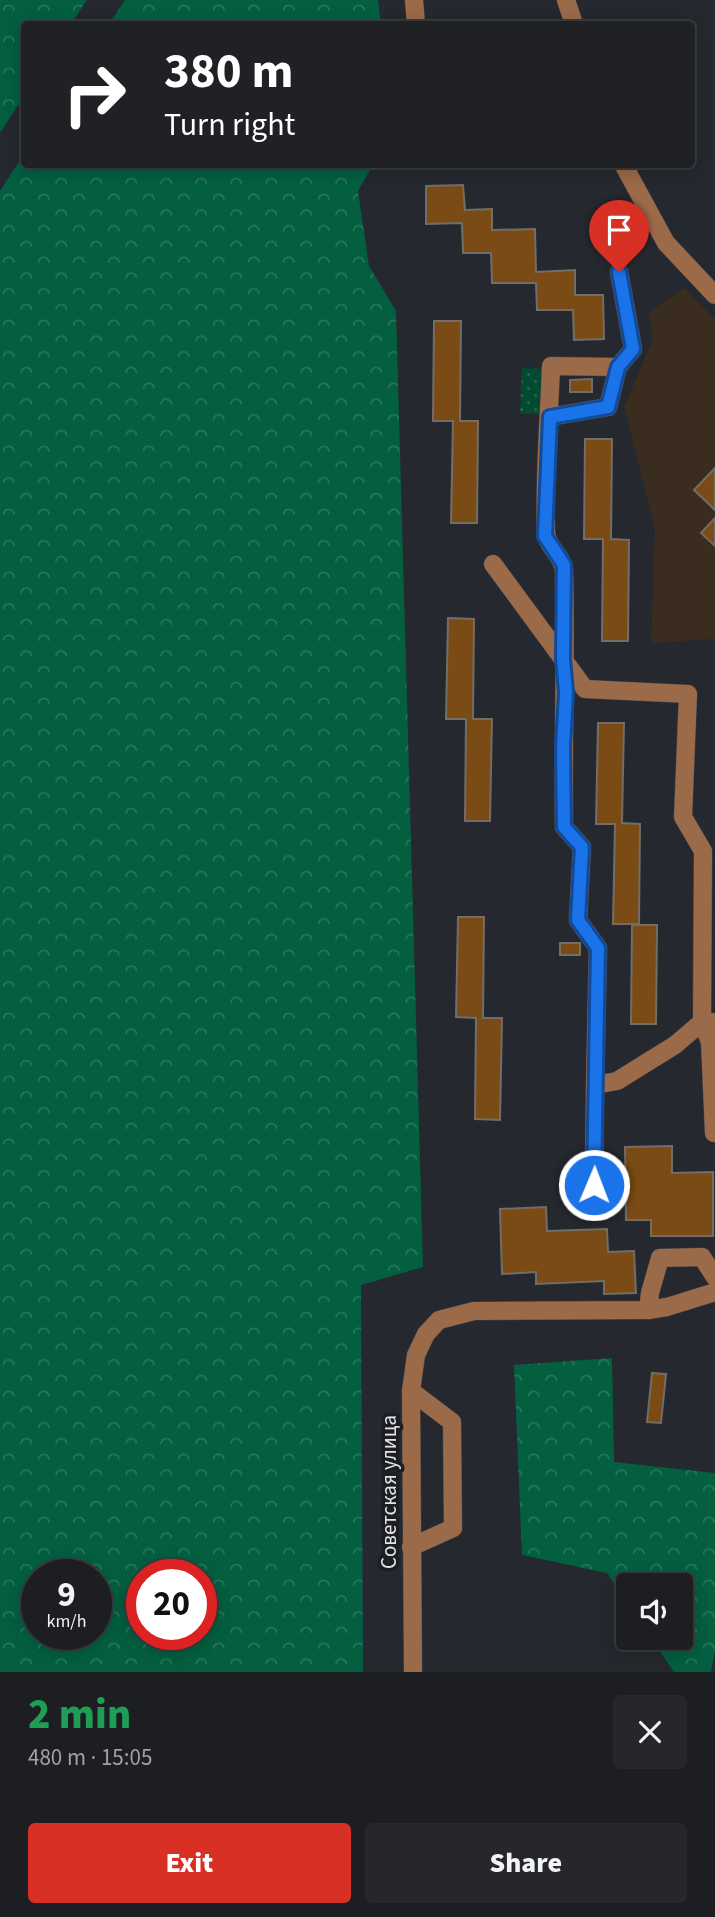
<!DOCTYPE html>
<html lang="en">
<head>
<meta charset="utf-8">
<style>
	body { margin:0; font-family:"Source Sans 3",sans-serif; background:#25272a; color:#f1f3f6; height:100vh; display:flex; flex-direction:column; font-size:26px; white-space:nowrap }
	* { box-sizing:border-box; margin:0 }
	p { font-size:23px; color:#a0a2a5 }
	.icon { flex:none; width:38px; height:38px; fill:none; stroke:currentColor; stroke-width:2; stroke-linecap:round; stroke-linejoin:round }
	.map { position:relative; height:1672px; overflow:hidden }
	.drawer { display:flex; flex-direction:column; background:#1c1e22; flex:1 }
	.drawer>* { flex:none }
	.guide { position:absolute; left:21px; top:21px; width:674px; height:147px; border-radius:7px; box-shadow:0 4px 18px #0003,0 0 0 2px #3a3c40; background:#202124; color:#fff; overflow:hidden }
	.fabs { position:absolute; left:616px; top:1573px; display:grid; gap:14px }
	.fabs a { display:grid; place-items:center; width:77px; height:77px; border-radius:7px; background:#1c1e22; box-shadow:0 4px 18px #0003,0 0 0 2px #3a3c40; font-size:35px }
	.speed { position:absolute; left:21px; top:1559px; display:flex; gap:14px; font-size:35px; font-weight:700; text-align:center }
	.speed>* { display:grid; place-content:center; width:91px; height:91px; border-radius:50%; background:#1c1e22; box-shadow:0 4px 18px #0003,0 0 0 2px #3a3c40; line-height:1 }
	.speed small { font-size:18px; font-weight:400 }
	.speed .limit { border:10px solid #d22; background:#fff; color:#111 }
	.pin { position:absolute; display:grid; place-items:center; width:60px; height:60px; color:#fff; margin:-72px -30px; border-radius:50% 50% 50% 0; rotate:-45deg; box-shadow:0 0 7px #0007 }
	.pin .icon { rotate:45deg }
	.me { position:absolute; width:77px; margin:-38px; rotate:1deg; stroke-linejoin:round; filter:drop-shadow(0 0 5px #0008) }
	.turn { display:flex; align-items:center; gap:24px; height:147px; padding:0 28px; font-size:32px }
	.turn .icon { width:91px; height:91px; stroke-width:2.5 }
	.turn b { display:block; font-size:49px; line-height:60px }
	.round { display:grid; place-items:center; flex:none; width:74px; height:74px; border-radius:7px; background:#25272a }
	.headline { display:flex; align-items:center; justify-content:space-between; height:119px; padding:0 28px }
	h1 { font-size:42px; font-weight:800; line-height:52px; color:#1e9e55 }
	.action { display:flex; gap:14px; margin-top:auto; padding:14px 28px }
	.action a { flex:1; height:80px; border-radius:7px; background:#d93025; color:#fff; font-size:28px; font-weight:800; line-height:80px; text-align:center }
	.action a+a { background:#25272a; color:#f1f3f6 }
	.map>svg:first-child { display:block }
	.education { fill:#3a2c1f }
	.grass { fill:url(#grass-dots) }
	.forest { fill:url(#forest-crowns); fill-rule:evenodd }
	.building { fill:#7a4b14; stroke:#736d67; stroke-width:2 }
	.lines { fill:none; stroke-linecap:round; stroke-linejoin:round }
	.minor-casing { stroke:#43464b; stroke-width:19 }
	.minor { stroke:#9b6a49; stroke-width:18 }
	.route-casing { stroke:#114b97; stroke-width:18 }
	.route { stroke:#1a73e8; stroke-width:12 }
	.labels { text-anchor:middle; stroke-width:7; stroke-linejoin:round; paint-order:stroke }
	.street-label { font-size:21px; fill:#e0e2e6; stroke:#1c1e24 }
</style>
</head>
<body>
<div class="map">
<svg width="715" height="1672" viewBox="0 0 715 1672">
	<defs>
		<pattern id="grass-dots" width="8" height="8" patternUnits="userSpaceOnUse" patternTransform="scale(1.75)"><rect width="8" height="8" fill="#034a32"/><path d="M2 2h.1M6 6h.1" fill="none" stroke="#276450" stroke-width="1.8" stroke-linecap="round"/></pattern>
		<pattern id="forest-crowns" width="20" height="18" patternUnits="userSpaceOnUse" patternTransform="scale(1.75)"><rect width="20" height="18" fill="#035f40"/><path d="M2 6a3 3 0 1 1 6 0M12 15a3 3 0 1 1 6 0" fill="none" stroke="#27765c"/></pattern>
	</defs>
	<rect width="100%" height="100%" fill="#25282e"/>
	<!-- education -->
	<polygon class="education" points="684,288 715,319 715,639 651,643 655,528 624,407 653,339 649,313"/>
	<!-- grass -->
	<polygon class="grass" points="522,368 544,369 542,414 520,414"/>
	<!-- forest -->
	<g class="forest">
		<polygon points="0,0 87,0 71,24 24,24 24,96 0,133"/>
		<polygon points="125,0 378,0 381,24 109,24"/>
		<path d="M24 154V164L373 165 358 191 369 266 396 311 423 1267 361 1285 363 1672H0V191ZM96 1575V1634H37V1575ZM142 1575H201V1634H142Z"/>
		<polygon points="612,1358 614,1462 715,1473 715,1651 711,1672 674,1672 651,1638 681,1638 681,1586 628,1586 628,1605 607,1573 522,1555 514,1365"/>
	</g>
	<!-- building -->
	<g class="building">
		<polygon points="463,185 465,210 492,209 492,230 535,229 536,272 575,270 575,295 603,295 604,339 574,340 573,310 537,310 536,283 492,283 491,253 463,253 462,223 426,224 426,186"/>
		<polygon points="434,321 461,321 460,421 478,421 477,523 451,523 453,421 433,421"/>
		<polygon points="592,379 592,392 570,392 570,380"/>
		<polygon points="585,439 612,439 611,539 629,540 628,641 602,641 603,539 584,539"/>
		<polygon points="715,468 715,510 694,490"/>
		<polygon points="715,518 715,546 701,533"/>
		<polygon points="448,618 474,619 473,719 492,719 490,821 465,821 466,719 446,719"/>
		<polygon points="598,723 624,723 622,823 640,824 639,924 613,924 615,824 596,824"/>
		<polygon points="458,917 484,917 483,1018 502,1018 500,1120 475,1119 476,1018 456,1017"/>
		<polygon points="632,925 657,925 656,1024 631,1024"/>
		<rect x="560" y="943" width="20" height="12"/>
		<polygon points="672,1146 672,1173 713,1172 713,1236 651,1236 651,1220 626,1220 625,1147"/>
		<polygon points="546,1207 547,1231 607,1229 608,1252 634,1251 636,1293 604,1294 604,1281 536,1284 536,1272 502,1274 500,1209"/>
		<polygon points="652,1373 666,1374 661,1423 647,1422"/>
	</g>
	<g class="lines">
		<!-- minor casing -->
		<g class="minor-casing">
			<g id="minor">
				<polyline points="414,0 416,24"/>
				<polyline points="566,0 574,24"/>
				<polyline points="623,164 666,243 715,295"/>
				<path d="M619 272 633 349 618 367 551 366C549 421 544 477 546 532 546 546 563 556 564 570 566 656 563 741 564 827L582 847 578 920 598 948 595 1085 617 1081 675 1045 702 1022 710 1042 714 1133"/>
				<polyline points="549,417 608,407 618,367"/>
				<polyline points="493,564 585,689 688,694 683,817 703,851 702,1022 712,1022"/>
				<polyline points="594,1185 595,1085"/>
				<polyline points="648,1310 650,1293 660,1258 702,1257 715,1277"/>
				<polyline points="411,1391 452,1422 453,1528 411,1547"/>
				<polyline points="413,1672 411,1391 416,1355 426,1334 439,1320 474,1311 648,1310 667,1307 715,1292"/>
			</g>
		</g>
		<!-- minor -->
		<use href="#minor" class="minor"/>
	</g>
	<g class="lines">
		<!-- route casing -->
		<g class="route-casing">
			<polyline id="route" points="594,1185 598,948 578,920 582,847 564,827 563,747 566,692 563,659 564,565 545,536 550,417 608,407 618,367 633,349 619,272"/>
		</g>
		<!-- route -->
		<use href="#route" class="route"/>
	</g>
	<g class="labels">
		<!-- street labels -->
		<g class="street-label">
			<text transform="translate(389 1492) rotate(-90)" y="7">Советская улица</text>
		</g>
	</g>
</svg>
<div class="fabs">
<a><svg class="icon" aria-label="sound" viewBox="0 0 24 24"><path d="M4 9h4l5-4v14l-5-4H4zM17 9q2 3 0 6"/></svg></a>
</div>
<div class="speed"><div>9<small>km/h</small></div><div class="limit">20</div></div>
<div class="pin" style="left:619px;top:272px;background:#d93025"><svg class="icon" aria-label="arrive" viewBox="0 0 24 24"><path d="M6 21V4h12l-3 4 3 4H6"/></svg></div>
<svg class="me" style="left:594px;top:1185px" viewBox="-20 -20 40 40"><circle r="17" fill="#1a73e8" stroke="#fff" stroke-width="3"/><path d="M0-11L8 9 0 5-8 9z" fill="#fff"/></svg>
<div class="guide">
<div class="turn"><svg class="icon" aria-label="right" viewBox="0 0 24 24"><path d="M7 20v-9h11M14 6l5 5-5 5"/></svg><div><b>380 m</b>Turn right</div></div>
</div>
</div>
<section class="drawer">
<div class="headline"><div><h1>2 min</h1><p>480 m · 15:05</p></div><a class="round"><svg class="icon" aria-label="close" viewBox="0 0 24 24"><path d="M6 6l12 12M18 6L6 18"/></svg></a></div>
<div class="action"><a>Exit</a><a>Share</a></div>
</section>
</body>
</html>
